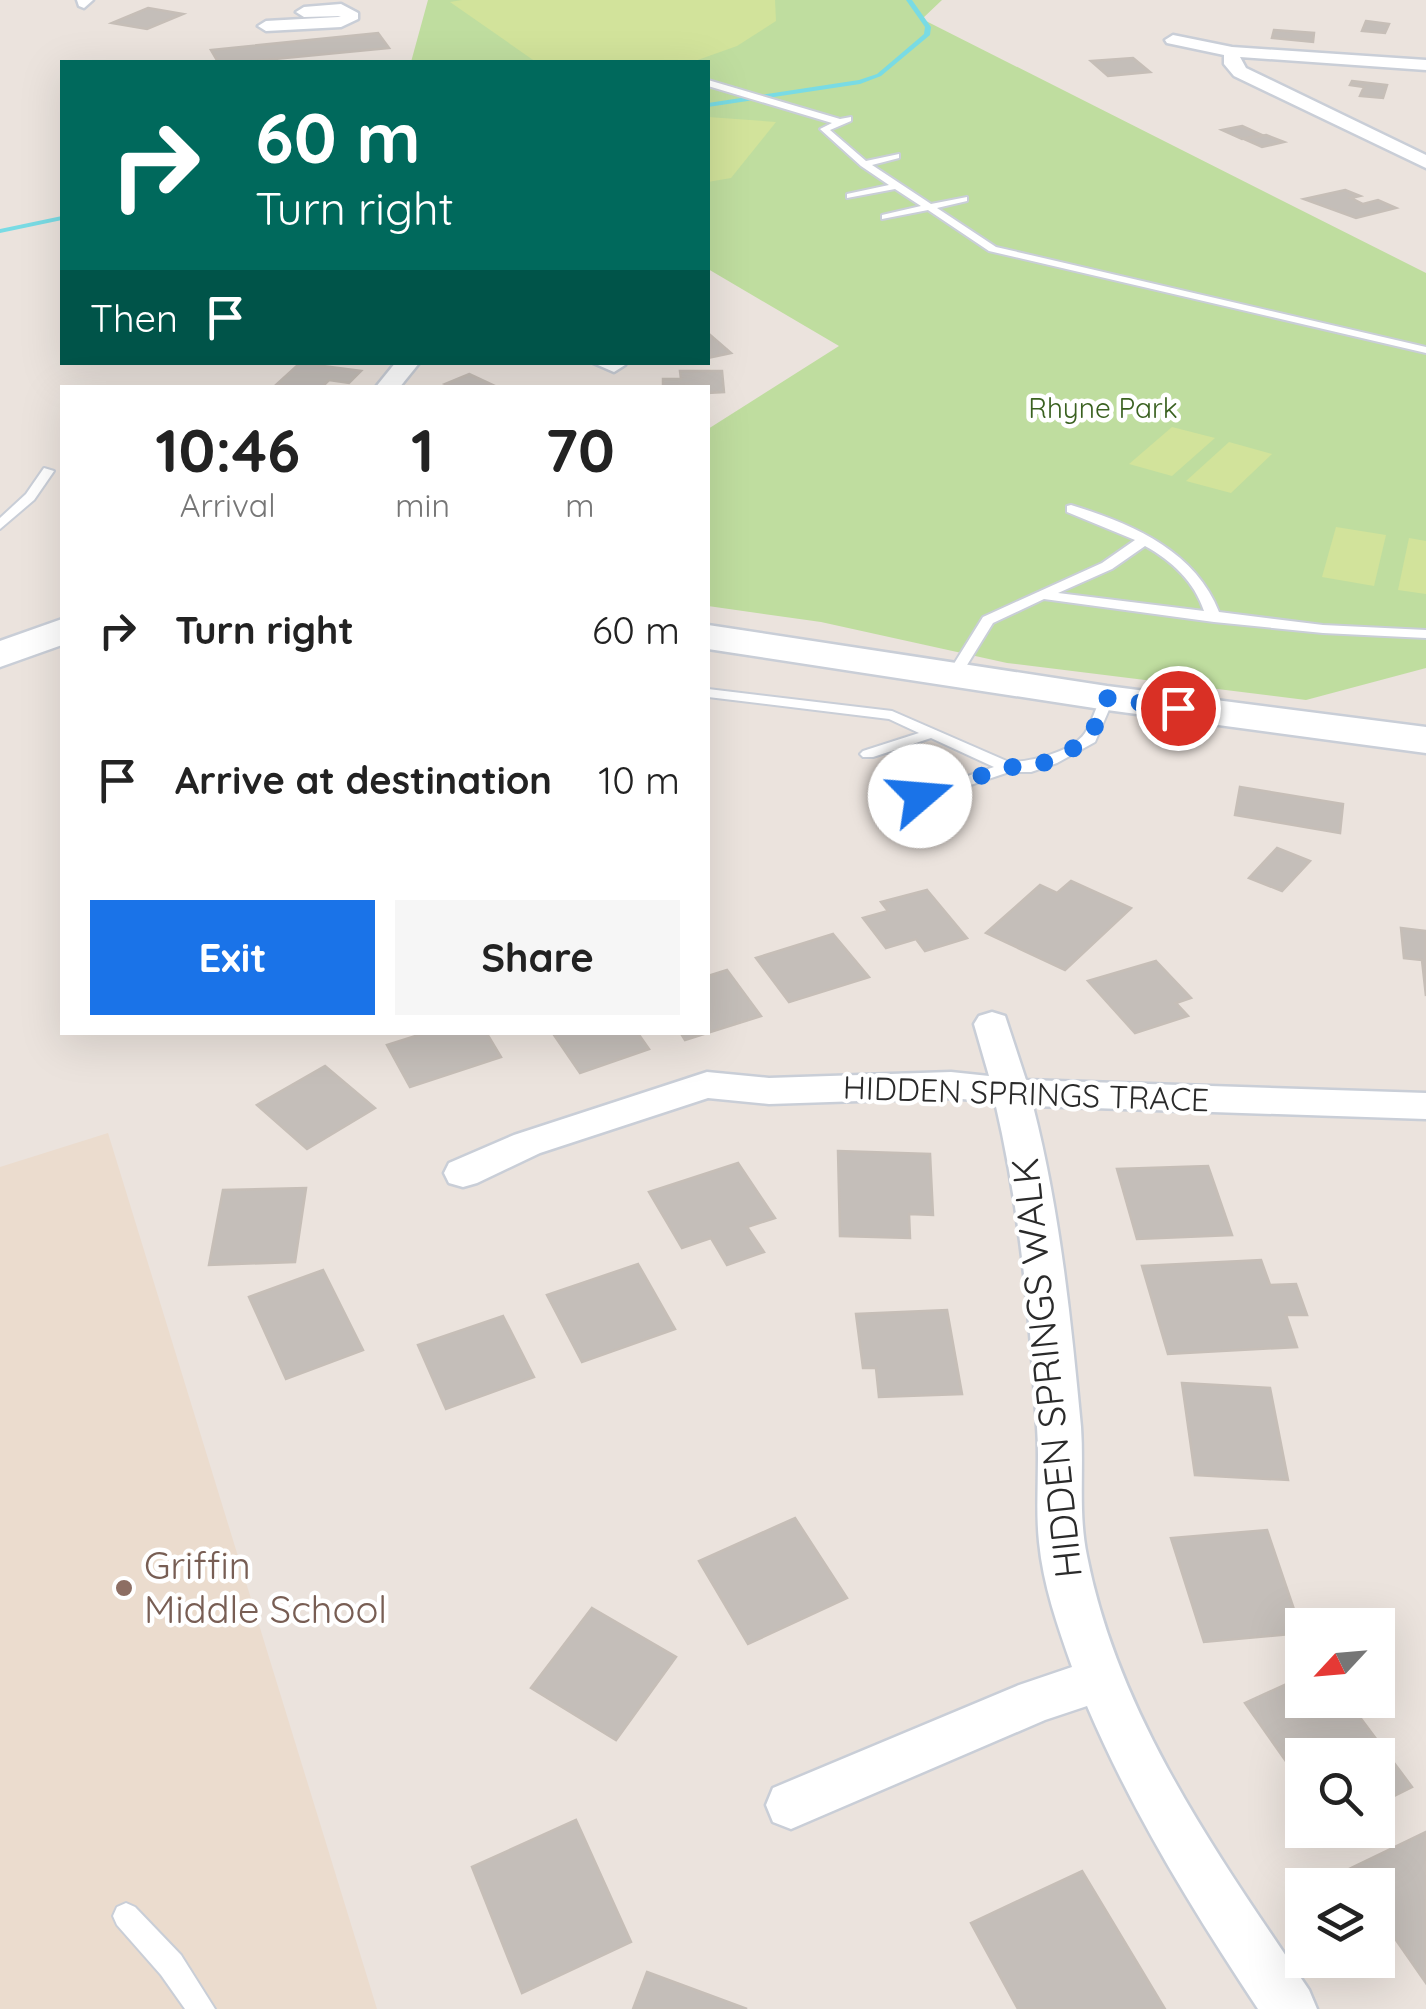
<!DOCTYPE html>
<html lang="en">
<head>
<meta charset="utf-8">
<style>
	body { margin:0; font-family:Quicksand,sans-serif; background:#f6f6f6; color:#222; height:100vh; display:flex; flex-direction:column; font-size:38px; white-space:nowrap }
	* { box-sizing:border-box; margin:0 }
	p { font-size:32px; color:#767676 }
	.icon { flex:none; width:55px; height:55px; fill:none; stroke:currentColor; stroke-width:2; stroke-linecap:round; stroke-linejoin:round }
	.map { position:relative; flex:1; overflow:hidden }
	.side { position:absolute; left:60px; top:385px; width:650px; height:650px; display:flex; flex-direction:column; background:#fff; border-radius:0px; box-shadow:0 10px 40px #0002 }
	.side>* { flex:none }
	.hud { position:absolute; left:60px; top:60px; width:650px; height:305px; border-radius:0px; box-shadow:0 10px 40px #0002; background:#00695c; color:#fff; overflow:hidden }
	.needle { width:65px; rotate:244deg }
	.tools { position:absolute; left:1285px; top:1608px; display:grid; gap:20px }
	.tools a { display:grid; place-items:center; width:110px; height:110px; border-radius:0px; background:#fff; box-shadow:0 10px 40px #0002; font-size:50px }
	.pin { position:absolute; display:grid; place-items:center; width:85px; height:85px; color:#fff; margin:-42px; border:5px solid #fff; border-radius:50%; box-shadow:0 2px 10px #0007 }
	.me { position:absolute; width:110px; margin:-55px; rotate:72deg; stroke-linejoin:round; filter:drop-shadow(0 0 8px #0008) }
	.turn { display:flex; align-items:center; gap:35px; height:210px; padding:0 30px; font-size:45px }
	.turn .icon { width:130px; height:130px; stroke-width:2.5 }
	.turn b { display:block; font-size:70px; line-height:85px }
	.then { display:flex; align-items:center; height:95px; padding:0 30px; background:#0003; gap:20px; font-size:38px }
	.eta { display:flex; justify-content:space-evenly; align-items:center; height:170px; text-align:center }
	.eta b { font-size:60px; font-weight:700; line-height:70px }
	.primary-button { display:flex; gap:20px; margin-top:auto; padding:20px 30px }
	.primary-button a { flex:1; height:115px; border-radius:0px; background:#1a73e8; color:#fff; font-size:40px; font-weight:700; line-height:115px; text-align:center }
	.primary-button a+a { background:#f6f6f6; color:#222 }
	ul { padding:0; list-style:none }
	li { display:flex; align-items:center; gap:30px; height:150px; padding:0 30px }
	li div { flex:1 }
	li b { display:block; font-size:38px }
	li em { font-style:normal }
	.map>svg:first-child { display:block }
	.education { fill:#ebdcce }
	.green { fill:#bfdd9f }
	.pitch { fill:#d2e39b }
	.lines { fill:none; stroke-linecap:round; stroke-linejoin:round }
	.stream { fill:#79dbe4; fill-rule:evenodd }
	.building { fill:#c4beb9; stroke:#c6beb7; stroke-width:2.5 }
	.lane-casing { stroke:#c9ced7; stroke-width:4 }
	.street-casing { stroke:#c9ced7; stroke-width:5 }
	.secondary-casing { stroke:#c9ced7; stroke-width:5 }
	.lane { fill:#fff; fill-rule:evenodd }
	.street { fill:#fff; fill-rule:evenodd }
	.secondary { fill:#fff; fill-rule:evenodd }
	.route { stroke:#1a73e8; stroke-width:18; stroke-dasharray:0 32.4 }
	.education-dot { fill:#8d6e63; stroke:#fff; stroke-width:4 }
	.labels { text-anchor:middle; stroke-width:9; stroke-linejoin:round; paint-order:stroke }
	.far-park-label { font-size:28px; fill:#3a6120; stroke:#fff }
	.street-label { font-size:32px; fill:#2a2a2a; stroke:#fff }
	.near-street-label { font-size:38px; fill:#2a2a2a; stroke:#fff }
	.near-education-label { font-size:38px; fill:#785e54; stroke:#fff; text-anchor:start }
</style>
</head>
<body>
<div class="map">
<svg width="1426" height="2009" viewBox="0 0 1426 2009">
	<rect width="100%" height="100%" fill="#ebe3dd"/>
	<!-- education -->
	<polygon class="education" points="108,1133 377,2009 0,2009 0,1167"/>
	<!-- green -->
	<polygon class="green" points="428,0 942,0 922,19 1426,273 1426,668 1306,700 1007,663 821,622 708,606 708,429 839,346 708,269 708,62 411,62"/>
	<!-- pitch -->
	<g class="pitch">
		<polygon points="462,0 775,0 776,21 737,46 692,62 536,62 450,2"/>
		<polygon points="708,117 776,122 731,178 708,182"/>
		<polygon points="1172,427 1215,438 1172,476 1129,464"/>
		<polygon points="1229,442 1272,454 1231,493 1186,481"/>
		<polygon points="1336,527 1386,535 1374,586 1322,577"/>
		<polygon points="1409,538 1426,541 1426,594 1398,590"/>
	</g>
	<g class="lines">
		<!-- stream -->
		<g class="stream">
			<polygon points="906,0 912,0 931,27 930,35 881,76 860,84 708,107 708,103 859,80 877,74 924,34 925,27"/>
			<polygon points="62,216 62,220 0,233 0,229"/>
		</g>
	</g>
	<!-- building -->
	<g class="building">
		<polygon points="148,8 183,14 147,29 112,23"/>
		<polygon points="1366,21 1389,24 1385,33 1362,31"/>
		<polygon points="1274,30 1314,33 1313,42 1272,38"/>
		<polygon points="378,33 389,48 243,62 218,62 211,50"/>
		<polygon points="1133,58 1150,72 1108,76 1091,61"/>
		<polygon points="1352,81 1387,85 1383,98 1360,96 1364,87 1350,85"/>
		<polygon points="1242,126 1262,135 1242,139 1222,130"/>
		<polygon points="1266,135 1284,142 1262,147 1244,139"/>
		<polygon points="1345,190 1360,196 1351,198 1363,204 1378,200 1396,208 1356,218 1304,199"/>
		<polygon points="708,334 709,334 731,353 708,358"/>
		<polygon points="300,363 361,371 349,383 329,380 321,388 276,385"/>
		<polygon points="680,371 722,371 724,392 708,393 708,388 663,388 663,379 681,379"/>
		<polygon points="469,374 499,388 454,388 445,384"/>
		<polygon points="1240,787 1343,804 1340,833 1235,815"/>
		<polygon points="1277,848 1310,861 1282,891 1249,878"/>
		<polygon points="1071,881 1131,908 1065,970 986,933 1040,885 1057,893"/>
		<polygon points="927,890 967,938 925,951 916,939 886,948 863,918 888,911 881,902"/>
		<polygon points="1401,928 1426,931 1426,996 1422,960 1404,958"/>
		<polygon points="833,934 869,977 789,1002 756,958"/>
		<polygon points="1156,961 1191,998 1176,1003 1188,1016 1135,1033 1088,981"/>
		<polygon points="727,970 761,1016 685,1040 680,1032 708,1032 708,976"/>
		<polygon points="428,1032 486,1032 501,1057 410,1087 387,1045"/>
		<polygon points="552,1032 637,1032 649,1049 580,1073"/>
		<polygon points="325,1066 375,1108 307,1149 257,1105"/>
		<polygon points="838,1151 930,1154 933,1215 909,1214 910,1238 840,1236"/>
		<polygon points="738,1163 775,1218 747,1227 764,1252 727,1265 711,1238 682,1248 649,1192"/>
		<polygon points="1208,1166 1232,1235 1137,1239 1117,1169"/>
		<polygon points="306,1188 295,1262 209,1265 223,1190"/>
		<polygon points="1261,1260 1270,1285 1296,1284 1307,1315 1286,1315 1297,1347 1168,1354 1142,1266"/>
		<polygon points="638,1264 675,1329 582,1362 547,1295"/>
		<polygon points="323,1270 363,1350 286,1379 249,1297"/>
		<polygon points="947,1310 962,1394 879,1397 876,1368 863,1368 856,1314"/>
		<polygon points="503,1316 534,1377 446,1409 418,1345"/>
		<polygon points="1182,1383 1270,1388 1288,1480 1195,1475"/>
		<polygon points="795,1518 847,1598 748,1644 699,1561"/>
		<polygon points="1267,1530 1302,1633 1204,1642 1171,1538"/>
		<polygon points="592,1608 676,1657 616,1740 531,1688"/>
		<polygon points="1302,1677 1302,1700 1347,1700 1412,1787 1378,1804 1378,1755 1302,1755 1302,1784 1245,1703"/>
		<polygon points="576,1820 631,1942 522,1993 472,1867"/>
		<polygon points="1426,1832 1426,1983 1378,1914 1378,1885 1357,1885 1347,1870"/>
		<polygon points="1082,1871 1165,2009 1018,2009 971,1923"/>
		<polygon points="647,1972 747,2009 633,2009"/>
	</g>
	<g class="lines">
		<!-- lane casing -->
		<g class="lane-casing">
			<g id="lane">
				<polygon points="708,80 840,119 851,117 851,121 830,130 866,161 899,154 899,158 872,165 931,204 967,197 967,201 937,208 996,247 1426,347 1426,353 989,251 928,210 882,219 882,215 921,206 895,189 847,198 847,194 889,185 861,166 820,129 832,123 708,86"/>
				<polygon points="44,468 54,471 34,500 0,529 0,518 26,494"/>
				<path d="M1071 505C1130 523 1195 550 1219 612L1323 625 1426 630V638L1323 633 1214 622 1044 599 993 623 959 678H949L947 675 983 617 1102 563 1135 540 1067 512V506ZM1145 546C1172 561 1194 581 1204 611L1058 593 1112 569Z"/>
				<path d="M708 689 892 711 1009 762C1031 762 1072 752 1085 733 1092 722 1096 707 1102 695H1112L1114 698 1095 742 1057 763 1031 772H1009L920 802 915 800 912 797 915 794 994 767 931 738 873 757H863L860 754 863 751 919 733 889 719 708 697Z"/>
				<polygon points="126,1903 135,1907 181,1955 215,2009 185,2009 161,1975 117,1925 113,1916 117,1907"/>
			</g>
		</g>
		<!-- street casing -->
		<g class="street-casing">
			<g id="street">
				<polygon points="77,0 93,0 84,8 79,6"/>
				<polygon points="341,4 358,13 358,19 341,27 266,31 258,26 266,21 338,17 341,16 304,17 296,12 304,7"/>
				<polygon points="1173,35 1232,47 1426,60 1426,70 1240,57 1246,68 1426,155 1426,168 1234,76 1224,64 1224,55 1167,43 1165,40"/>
				<polygon points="396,362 420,362 399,388 375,388"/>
				<polygon points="591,362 623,362 625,365 614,372"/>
				<path d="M992 1012 1005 1016 1026 1080 1426 1093V1119L1033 1106C1060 1211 1071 1320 1081 1427 1084 1470 1078 1513 1087 1556 1119 1718 1218 1855 1309 1990L1317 2009H1258C1194 1912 1133 1814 1087 1706L1045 1720 791 1829 773 1822 766 1805 773 1788 1019 1685 1072 1667C1058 1627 1043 1585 1039 1542 1035 1504 1040 1465 1037 1427 1030 1318 1020 1208 995 1102L951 1098 769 1104 708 1098 540 1153 477 1183 463 1187 449 1183 444 1173 449 1163 514 1135 707 1072 769 1078 951 1072 989 1076 974 1024 979 1016Z"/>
			</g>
		</g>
		<!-- secondary casing -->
		<g class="secondary-casing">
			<g id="secondary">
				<polygon points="62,619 62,645 0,667 0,641"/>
				<polygon points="708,625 1107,686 1426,727 1426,753 1107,710 708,649"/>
			</g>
		</g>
		<!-- lane -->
		<use href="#lane" class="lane"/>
		<!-- street -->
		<use href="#street" class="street"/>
		<!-- secondary -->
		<use href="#secondary" class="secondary"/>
	</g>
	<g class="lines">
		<!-- route -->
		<polyline class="route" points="920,796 1008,767 1031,767 1052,760 1090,739 1106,698 1178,708"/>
	</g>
	<!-- markers -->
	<circle class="education-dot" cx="124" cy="1588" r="10"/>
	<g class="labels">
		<!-- far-park labels -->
		<g class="far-park-label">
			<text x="1103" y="418">Rhyne Park</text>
		</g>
		<!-- street labels -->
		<g class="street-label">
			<text transform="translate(1026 1094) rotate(2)" y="11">HIDDEN SPRINGS TRACE</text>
		</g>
		<!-- near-street labels -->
		<g class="near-street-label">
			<text transform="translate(1047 1368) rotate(-96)" y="13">HIDDEN SPRINGS WALK</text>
		</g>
		<!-- near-education labels -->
		<g class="near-education-label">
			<text x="144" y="1579">Griffin<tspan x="144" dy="44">Middle School</tspan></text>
		</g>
	</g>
</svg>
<div class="tools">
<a><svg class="needle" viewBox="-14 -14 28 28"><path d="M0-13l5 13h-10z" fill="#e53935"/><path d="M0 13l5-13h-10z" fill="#767676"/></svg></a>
<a><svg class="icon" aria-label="search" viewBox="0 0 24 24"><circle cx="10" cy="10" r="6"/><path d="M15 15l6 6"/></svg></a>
<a><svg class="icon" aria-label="layers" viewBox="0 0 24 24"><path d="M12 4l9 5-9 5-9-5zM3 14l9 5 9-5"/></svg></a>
</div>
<div class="pin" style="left:1178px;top:708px;background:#d93025"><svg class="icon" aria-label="arrive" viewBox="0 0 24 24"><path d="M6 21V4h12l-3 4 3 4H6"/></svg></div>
<svg class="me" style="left:920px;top:796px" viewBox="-20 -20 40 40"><circle r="19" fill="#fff"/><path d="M0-13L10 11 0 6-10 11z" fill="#1a73e8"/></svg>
<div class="hud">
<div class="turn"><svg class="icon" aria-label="right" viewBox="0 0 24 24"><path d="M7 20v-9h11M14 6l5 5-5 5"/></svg><div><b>60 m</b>Turn right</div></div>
<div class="then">Then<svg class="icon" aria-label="arrive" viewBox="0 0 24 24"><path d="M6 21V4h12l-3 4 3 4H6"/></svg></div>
</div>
<section class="side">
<div class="eta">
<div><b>10:46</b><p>Arrival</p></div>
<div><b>1</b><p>min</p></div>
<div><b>70</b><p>m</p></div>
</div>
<ul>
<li><svg class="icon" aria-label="right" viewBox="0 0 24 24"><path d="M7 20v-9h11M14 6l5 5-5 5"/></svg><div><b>Turn right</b></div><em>60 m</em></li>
<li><svg class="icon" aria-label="arrive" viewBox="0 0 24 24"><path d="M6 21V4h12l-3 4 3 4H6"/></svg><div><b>Arrive at destination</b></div><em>10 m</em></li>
</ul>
<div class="primary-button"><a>Exit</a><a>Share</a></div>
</section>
</div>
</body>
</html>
